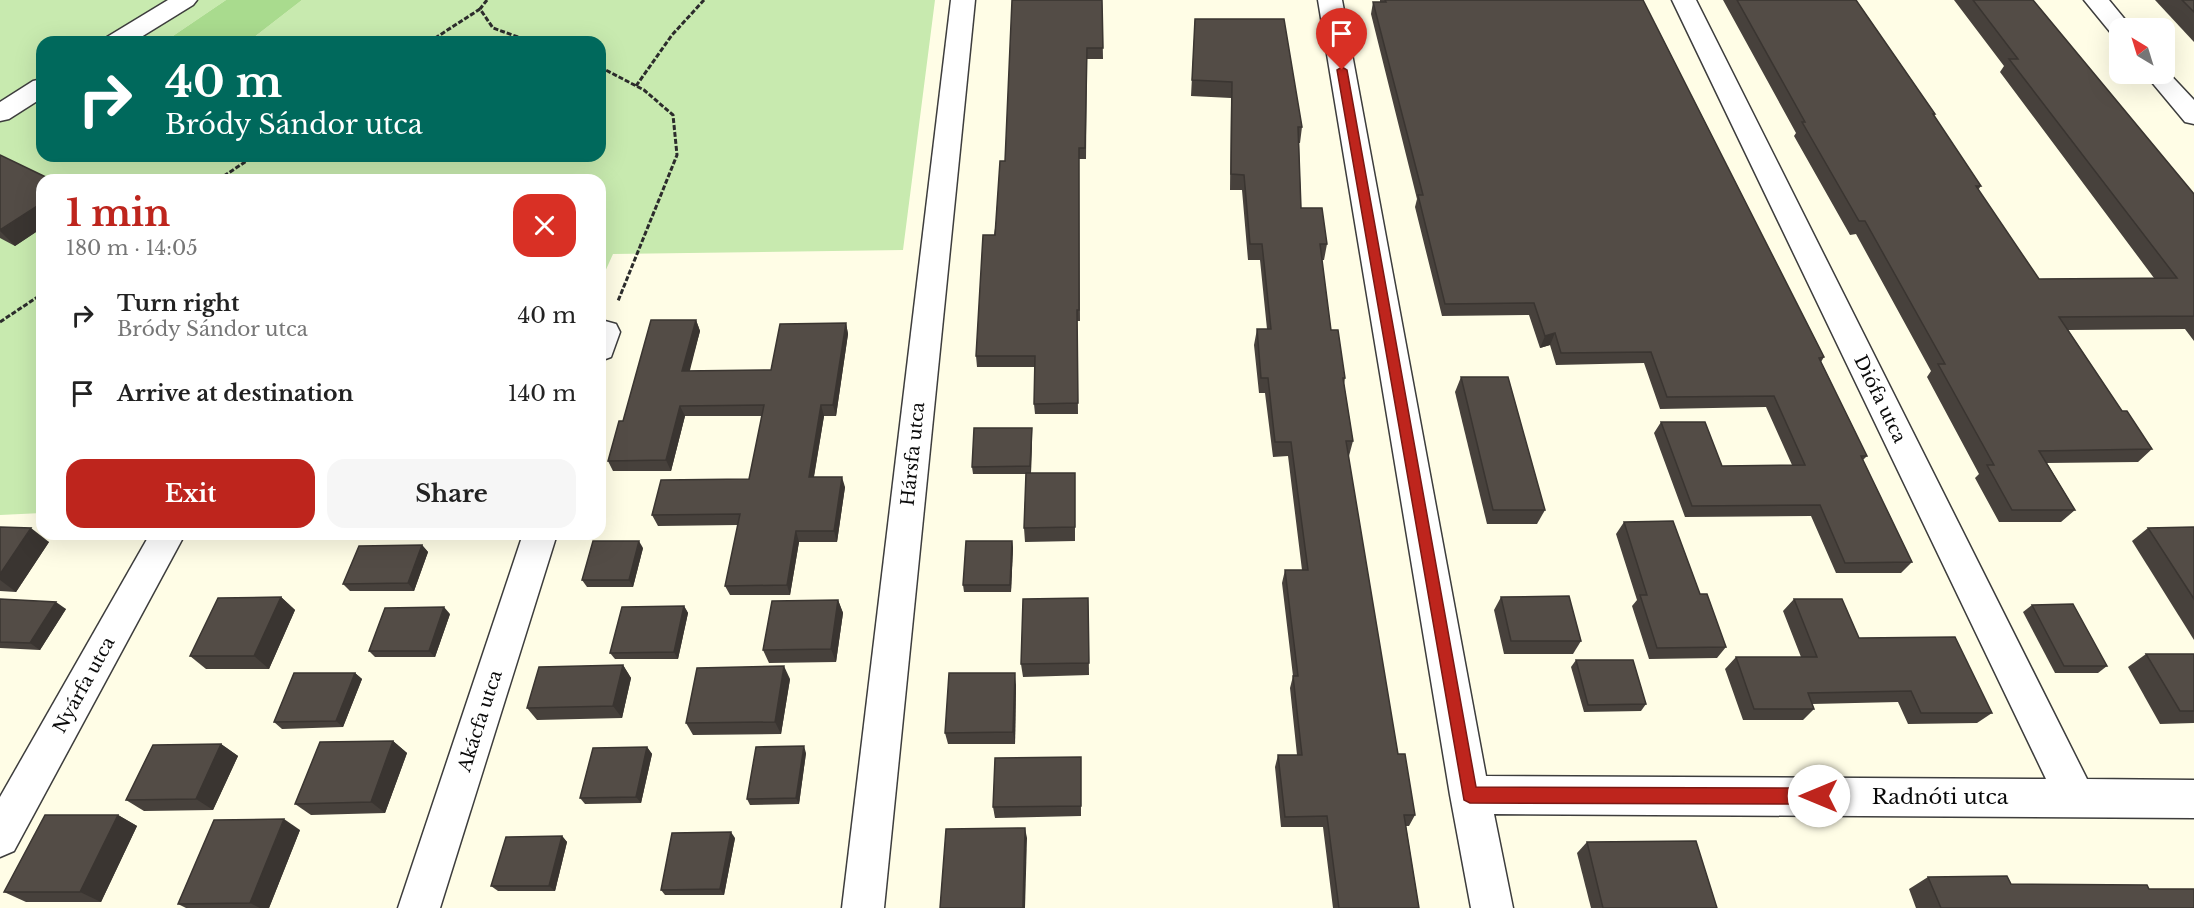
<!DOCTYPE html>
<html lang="en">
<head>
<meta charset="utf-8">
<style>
	body { margin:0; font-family:"Libre Baskerville",serif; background:#f6f6f6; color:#222; height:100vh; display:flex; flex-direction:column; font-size:22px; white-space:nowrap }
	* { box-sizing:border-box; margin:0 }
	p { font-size:20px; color:#767676 }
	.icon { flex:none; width:33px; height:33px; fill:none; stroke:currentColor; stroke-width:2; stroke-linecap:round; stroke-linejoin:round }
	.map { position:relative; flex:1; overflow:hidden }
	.panel { position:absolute; left:36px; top:174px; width:570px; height:366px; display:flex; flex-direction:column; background:#fff; border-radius:18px; box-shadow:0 6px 24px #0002 }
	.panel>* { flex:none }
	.guide { position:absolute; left:36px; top:36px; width:570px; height:126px; border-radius:18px; box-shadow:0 6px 24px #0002; background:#00695c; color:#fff; overflow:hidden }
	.needle { width:39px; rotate:322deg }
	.buttons { position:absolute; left:2109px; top:18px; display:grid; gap:12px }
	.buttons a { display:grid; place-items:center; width:66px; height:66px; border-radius:12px; background:#fff; box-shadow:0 6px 24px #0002; font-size:30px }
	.pin { position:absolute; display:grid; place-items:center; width:51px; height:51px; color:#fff; margin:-62px -26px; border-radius:50% 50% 50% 0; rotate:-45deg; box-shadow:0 0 6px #0007 }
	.pin .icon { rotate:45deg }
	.me { position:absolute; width:66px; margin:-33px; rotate:270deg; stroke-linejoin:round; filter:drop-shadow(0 0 4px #0008) }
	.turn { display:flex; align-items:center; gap:21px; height:126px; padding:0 30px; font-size:27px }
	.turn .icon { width:78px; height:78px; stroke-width:2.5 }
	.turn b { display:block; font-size:42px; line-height:51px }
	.round { display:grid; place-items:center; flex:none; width:63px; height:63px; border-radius:18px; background:#f6f6f6 }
	.summary { display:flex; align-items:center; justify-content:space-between; height:102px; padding:0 30px }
	h1 { font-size:36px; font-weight:700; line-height:45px; color:#be251d }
	.button { display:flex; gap:12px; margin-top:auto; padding:12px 30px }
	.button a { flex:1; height:69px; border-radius:18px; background:#be251d; color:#fff; font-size:24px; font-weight:700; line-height:69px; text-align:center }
	.button a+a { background:#f6f6f6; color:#222 }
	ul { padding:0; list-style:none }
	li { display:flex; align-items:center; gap:18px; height:78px; padding:0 30px }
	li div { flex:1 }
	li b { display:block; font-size:22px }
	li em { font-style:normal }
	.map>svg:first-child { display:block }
	.green { fill:#c8eaaf }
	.forest { fill:#a9db8e }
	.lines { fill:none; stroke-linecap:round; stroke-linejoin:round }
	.minor-casing { stroke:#3d3d3d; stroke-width:3 }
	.path { stroke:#2c2c2c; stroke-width:3; stroke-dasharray:5 2; stroke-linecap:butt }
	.minor { fill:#fff; fill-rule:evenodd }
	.wall { fill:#47413c }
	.shaded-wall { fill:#3a3531 }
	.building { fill:#534c46; stroke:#3a3531; stroke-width:1.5 }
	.route { fill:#be251d; stroke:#7c1813; stroke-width:1.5 }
	.labels { text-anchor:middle; stroke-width:6; stroke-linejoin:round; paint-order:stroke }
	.street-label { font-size:18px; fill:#0a0a0a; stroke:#fff }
	.near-street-label { font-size:21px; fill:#0a0a0a; stroke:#fff }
</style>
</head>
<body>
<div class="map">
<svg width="2194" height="908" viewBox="0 0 2194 908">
	<rect width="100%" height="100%" fill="#fffde6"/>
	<!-- green -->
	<polygon class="green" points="0,0 226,0 164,42 42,42 42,156 600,156 600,42 248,42 302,0 935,0 903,250 613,254 600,283 600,180 42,180 42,513 0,515"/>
	<!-- forest -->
	<polygon class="forest" points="226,0 302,0 248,42 164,42"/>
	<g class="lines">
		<!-- minor casing -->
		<g class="minor-casing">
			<g id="minor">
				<polygon points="168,0 197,0 193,5 133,42 104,42 107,37"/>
				<polygon points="951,0 975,0 884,908 842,908"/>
				<polygon points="1318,0 1342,0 1486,776 2046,779 1672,0 1696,0 2087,779 2194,780 2194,818 1494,814 1513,908 1471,908 1450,795"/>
				<polygon points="2084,0 2109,0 2132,28 2120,28 2120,35 2111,33"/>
				<polygon points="2164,68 2194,100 2194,124 2185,122 2145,74 2164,74"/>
				<polygon points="42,79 42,98 9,119 0,121 0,102 33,81"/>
				<polygon points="605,321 616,324 620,332 611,357 600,361 600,322"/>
				<polygon points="150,534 185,534 14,851 0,857 0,797"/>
				<polygon points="523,534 557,534 440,908 398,908"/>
			</g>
		</g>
		<!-- path -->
		<g class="path">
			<polyline points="487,0 480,9 493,28 532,42"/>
			<polyline points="429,42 480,9"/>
			<polyline points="600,67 644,90 673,115 677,155 618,301"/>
			<polyline points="636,86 672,35 704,0"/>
			<polyline points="218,180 254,156"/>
			<polyline points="0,322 42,294"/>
		</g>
		<!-- minor -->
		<use href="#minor" class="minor"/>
	</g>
	<!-- wall -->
	<g class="wall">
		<polygon points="1102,0 1103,59 1087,59 1086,159 1079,159 1080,321 1077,321 1078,414 1035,414 1034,404 1035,367 977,367 976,356 1005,161"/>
		<polygon points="1380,0 1643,0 1824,357 1821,362 1867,456 1863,460 1912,562 1901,573 1836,573 1811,516 1685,517 1654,433 1661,422 1722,466 1792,465 1766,407 1660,409 1644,363 1556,365 1550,345 1540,348 1529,315 1442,316 1415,207 1417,199 1371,14 1373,2 1380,2"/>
		<polygon points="1723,0 1856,0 1935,114 1934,116 1981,186 1978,190 2039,279 2154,278 2000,72 2004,66 1954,0 2033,0 2194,194 2194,341 2185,329 2068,330 2122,411 2152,449 2138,462 2047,463 2075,510 2061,522 1999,522 1975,478 1979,474 1927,377 1931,371 1856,234 1850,235 1794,136 1796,133"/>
		<polygon points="2155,0 2194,0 2194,42"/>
		<polygon points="1195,19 1302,127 1300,143 1299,143 1301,208 1327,244 1324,260 1322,260 1331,330 1345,378 1344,384 1353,441 1349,456 1348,456 1398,754 1415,815 1409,826 1406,826 1419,908 1333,908 1323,827 1281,827 1275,767 1278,755 1297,755 1290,688 1293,676 1282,583 1285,570 1302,570 1288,456 1273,457 1265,393 1259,393 1254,345 1257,329 1267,329 1260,260 1248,260 1242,190 1230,190 1231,98 1191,96"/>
		<polygon points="0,155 42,180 42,228 15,246 0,238"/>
		<polygon points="696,320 700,331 689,371 771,370 846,323 848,334 836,416 824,416 814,477 845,487 837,542 799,542 790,595 730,595 725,586 738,525 658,526 652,515 749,479 762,416 685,416 671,471 613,471 608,461 623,421"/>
		<polygon points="1461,377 1545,510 1537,524 1487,524 1455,392"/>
		<polygon points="1032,436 1031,473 1075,487 1075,541 1025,542 1024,528 1026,474 973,474 972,467"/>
		<polygon points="1624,522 1700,594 1726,647 1717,658 1649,659 1632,606 1637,600 1616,534"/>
		<polygon points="0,527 49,542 16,592 0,591"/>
		<polygon points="2194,527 2194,640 2132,541 2148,528"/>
		<polygon points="1012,541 1013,548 1011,592 964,592 963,585"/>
		<polygon points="422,545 428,552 414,591 350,591 343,584"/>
		<polygon points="643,548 633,587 587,587 582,580"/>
		<polygon points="281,597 295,610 269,669 206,669 190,656"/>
		<polygon points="1501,597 1581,641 1573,654 1504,654 1494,610"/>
		<polygon points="1088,598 1089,675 1023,677 1021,664"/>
		<polygon points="0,599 66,609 40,650 0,648"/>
		<polygon points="1794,599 1859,638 1992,713 1977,723 1908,724 1898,702 1812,704 1814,709 1803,720 1743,720 1725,669 1736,657 1801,657 1783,611"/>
		<polygon points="838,600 843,613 836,662 769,663 763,650"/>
		<polygon points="2032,605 2107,666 2098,673 2055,673 2023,612"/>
		<polygon points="684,606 688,613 678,659 615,659 610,653"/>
		<polygon points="450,614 435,657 375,657 369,651"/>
		<polygon points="2146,654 2194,654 2194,723 2160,724 2128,667"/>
		<polygon points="1576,660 1646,704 1641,711 1584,712 1571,667"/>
		<polygon points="623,665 631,678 622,718 537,720 527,708"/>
		<polygon points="355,673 362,679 343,727 282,729 274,722"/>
		<polygon points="790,679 781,734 693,735 686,723"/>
		<polygon points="1016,685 1015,744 948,744 945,733"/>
		<polygon points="393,741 407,753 385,813 311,815 295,804"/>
		<polygon points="221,744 238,756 213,810 144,811 126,800"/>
		<polygon points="647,747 652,754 641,803 585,804 580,798"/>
		<polygon points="806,753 799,804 750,805 747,799"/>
		<polygon points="1081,757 1081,816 995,818 993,807"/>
		<polygon points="118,815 137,826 101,902 26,902 4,892"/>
		<polygon points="300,830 269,908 186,908 178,904"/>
		<polygon points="562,836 567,842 555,891 498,891 491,886"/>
		<polygon points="735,838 724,895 665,895 661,890"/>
		<polygon points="1587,842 1717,908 1591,908 1577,853"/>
		<polygon points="1928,877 2011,884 2149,889 2194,908 1916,908 1909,889"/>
	</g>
	<!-- shaded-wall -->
	<g class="shaded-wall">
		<polygon points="42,203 42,228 15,246 0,231"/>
		<polygon points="696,320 700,331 687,382 682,371"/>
		<polygon points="846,323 848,334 836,416 833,405"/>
		<polygon points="1555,333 1550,345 1540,348 1545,336"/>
		<polygon points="821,405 824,416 812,487 809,477"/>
		<polygon points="680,406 685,416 671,471 666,460"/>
		<polygon points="1032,428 1032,436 1031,473 1030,466"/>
		<polygon points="842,477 845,487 837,542 834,531"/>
		<polygon points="31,528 49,542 16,592 0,580 0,574"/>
		<polygon points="796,531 799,542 790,595 787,585"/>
		<polygon points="639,541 643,548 633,587 629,580"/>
		<polygon points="1012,541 1013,548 1011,592 1010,585"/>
		<polygon points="422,545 428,552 414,591 408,583"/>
		<polygon points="281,597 295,610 269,669 254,656"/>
		<polygon points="838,600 843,613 836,662 831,649"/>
		<polygon points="56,602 66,609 40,650 30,643"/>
		<polygon points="684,606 688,613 678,659 674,652"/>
		<polygon points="444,607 450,614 435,657 429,651"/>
		<polygon points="623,665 631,678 622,718 613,706"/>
		<polygon points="784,666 790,679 781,734 775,722"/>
		<polygon points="355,673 362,679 343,727 336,721"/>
		<polygon points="1015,673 1016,685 1015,744 1013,732"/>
		<polygon points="393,741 407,753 385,813 371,802"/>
		<polygon points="221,744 238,756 213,810 196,799"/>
		<polygon points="804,746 806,753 799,804 796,798"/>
		<polygon points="647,747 652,754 641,803 636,797"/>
		<polygon points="118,815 137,826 101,902 80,892"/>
		<polygon points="284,819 300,830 269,908 260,908 250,903"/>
		<polygon points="1025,828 1027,838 1025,908 1023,908"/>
		<polygon points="731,832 735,838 724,895 720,889"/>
		<polygon points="562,836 567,842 555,891 549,886"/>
	</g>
	<!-- building -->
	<g class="building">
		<polygon points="1012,0 1102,0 1103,48 1087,48 1085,148 1079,148 1079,310 1077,310 1078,403 1034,404 1035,356 976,356 983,235 995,235 1000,161 1005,161"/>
		<polygon points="1385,0 1643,0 1824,357 1819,358 1867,456 1861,456 1912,562 1845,563 1820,505 1692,506 1661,422 1705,422 1722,466 1805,465 1774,396 1667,397 1651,352 1561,353 1555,333 1545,336 1534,303 1445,304 1418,195 1423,195 1373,2 1386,2"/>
		<polygon points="1737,0 1856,0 1935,114 1933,114 1981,186 1976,186 2039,279 2177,278 2009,59 2018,59 1973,0 2033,0 2194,194 2194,316 2059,317 2122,411 2127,411 2152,449 2039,451 2075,510 2012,510 1987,465 1994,465 1938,364 1945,364 1865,221 1859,221 1802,122 1805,122"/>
		<polygon points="2182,0 2194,0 2194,12"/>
		<polygon points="1195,19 1284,19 1302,127 1298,127 1301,208 1322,208 1327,244 1320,244 1331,330 1338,330 1345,378 1343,378 1353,441 1346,441 1398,754 1405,754 1415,815 1404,815 1419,908 1339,908 1327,816 1285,817 1278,755 1302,755 1293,676 1298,676 1285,570 1308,570 1291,442 1275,442 1268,378 1261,378 1257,329 1271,329 1262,244 1250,244 1244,175 1231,174 1232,82 1192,80"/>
		<polygon points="0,155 52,180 42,180 42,203 0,230"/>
		<polygon points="651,320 696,320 682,371 771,370 780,324 846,323 833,405 821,405 809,477 842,477 834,531 796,531 787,585 725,586 740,514 652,515 661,480 749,479 764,405 680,406 666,460 608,461 619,421 623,421"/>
		<polygon points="1461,377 1508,377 1545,510 1493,510"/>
		<polygon points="974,428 1032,428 1030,466 972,467"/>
		<polygon points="1026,473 1075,473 1075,527 1024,528"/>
		<polygon points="1673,521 1700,594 1707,594 1726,647 1657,648 1640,595 1647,595 1624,522"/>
		<polygon points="0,527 31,528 0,574"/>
		<polygon points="2194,527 2194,599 2148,528"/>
		<polygon points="593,541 639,541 629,580 582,580"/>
		<polygon points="966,541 1012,541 1010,585 963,585"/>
		<polygon points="422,545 408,583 343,584 359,546"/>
		<polygon points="1569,596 1581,641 1511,641 1501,597"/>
		<polygon points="281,597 254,656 190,656 218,598"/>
		<polygon points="1088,598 1089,663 1021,664 1023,599"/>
		<polygon points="0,599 56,602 30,643 0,642"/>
		<polygon points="1794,599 1842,599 1859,638 1955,637 1992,713 1921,713 1911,691 1808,693 1814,709 1754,709 1736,657 1817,657"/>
		<polygon points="838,600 831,649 763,650 772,601"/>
		<polygon points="2073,604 2107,666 2064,666 2032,605"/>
		<polygon points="684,606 674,652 610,653 622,607"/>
		<polygon points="444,607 429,651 369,651 385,608"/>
		<polygon points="2146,654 2194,654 2194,711 2180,711"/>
		<polygon points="1576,660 1633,660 1646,704 1588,705"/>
		<polygon points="623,665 613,706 527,708 539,667"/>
		<polygon points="784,666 775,722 686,723 697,668"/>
		<polygon points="294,673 355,673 336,721 274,722"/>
		<polygon points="949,673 1015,673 1013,732 945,733"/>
		<polygon points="393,741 371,802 295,804 320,742"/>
		<polygon points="221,744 196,799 126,800 153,745"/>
		<polygon points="804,746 796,798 747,799 756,747"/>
		<polygon points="647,747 636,797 580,798 593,748"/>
		<polygon points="1081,757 1081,806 993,807 995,758"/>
		<polygon points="45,815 118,815 80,892 4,892"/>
		<polygon points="284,819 250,903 178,904 214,820"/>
		<polygon points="1025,828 1023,908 940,908 946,829"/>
		<polygon points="731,832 720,889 661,890 672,833"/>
		<polygon points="562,836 549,886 491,886 506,837"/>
		<polygon points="1696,841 1717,908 1603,908 1587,842"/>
		<polygon points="2007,876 2011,884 2147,885 2149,889 2194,889 2194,908 1941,908 1928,877"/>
	</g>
	<!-- route -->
	<polygon class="route" points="1342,67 1347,70 1476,787 1819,788 1825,791 1828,796 1825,802 1819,804 1470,803 1464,800 1337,70"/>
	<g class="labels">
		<!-- street labels -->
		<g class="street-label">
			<text transform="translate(1880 399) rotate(64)" y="6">Diófa utca</text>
			<text transform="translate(913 454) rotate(-84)" y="6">Hársfa utca</text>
			<text transform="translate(84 685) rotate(-61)" y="6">Nyárfa utca</text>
			<text transform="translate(480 721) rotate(-72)" y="6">Akácfa utca</text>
		</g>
		<!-- near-street labels -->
		<g class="near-street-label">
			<text x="1940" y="804">Radnóti utca</text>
		</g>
	</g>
</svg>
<div class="buttons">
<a><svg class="needle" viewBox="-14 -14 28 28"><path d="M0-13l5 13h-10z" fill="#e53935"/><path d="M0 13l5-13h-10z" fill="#767676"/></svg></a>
</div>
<div class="pin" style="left:1342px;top:70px;background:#d93025"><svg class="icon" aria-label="arrive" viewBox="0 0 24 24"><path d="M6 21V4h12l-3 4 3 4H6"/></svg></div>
<svg class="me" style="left:1819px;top:796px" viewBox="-20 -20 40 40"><circle r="19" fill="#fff"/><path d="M0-13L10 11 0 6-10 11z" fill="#be251d"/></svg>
<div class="guide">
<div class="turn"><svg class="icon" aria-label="right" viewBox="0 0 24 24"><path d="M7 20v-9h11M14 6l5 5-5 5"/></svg><div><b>40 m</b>Bródy Sándor utca</div></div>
</div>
<section class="panel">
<div class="summary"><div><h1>1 min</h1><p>180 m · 14:05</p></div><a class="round" style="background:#d93025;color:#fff"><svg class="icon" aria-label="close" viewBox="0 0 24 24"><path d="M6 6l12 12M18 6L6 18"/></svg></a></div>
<ul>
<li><svg class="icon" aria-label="right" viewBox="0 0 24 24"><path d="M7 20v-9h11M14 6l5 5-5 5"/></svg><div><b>Turn right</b><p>Bródy Sándor utca</p></div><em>40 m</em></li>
<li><svg class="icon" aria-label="arrive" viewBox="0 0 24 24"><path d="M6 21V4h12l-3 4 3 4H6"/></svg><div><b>Arrive at destination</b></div><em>140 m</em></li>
</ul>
<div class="button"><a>Exit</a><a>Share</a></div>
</section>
</div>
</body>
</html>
